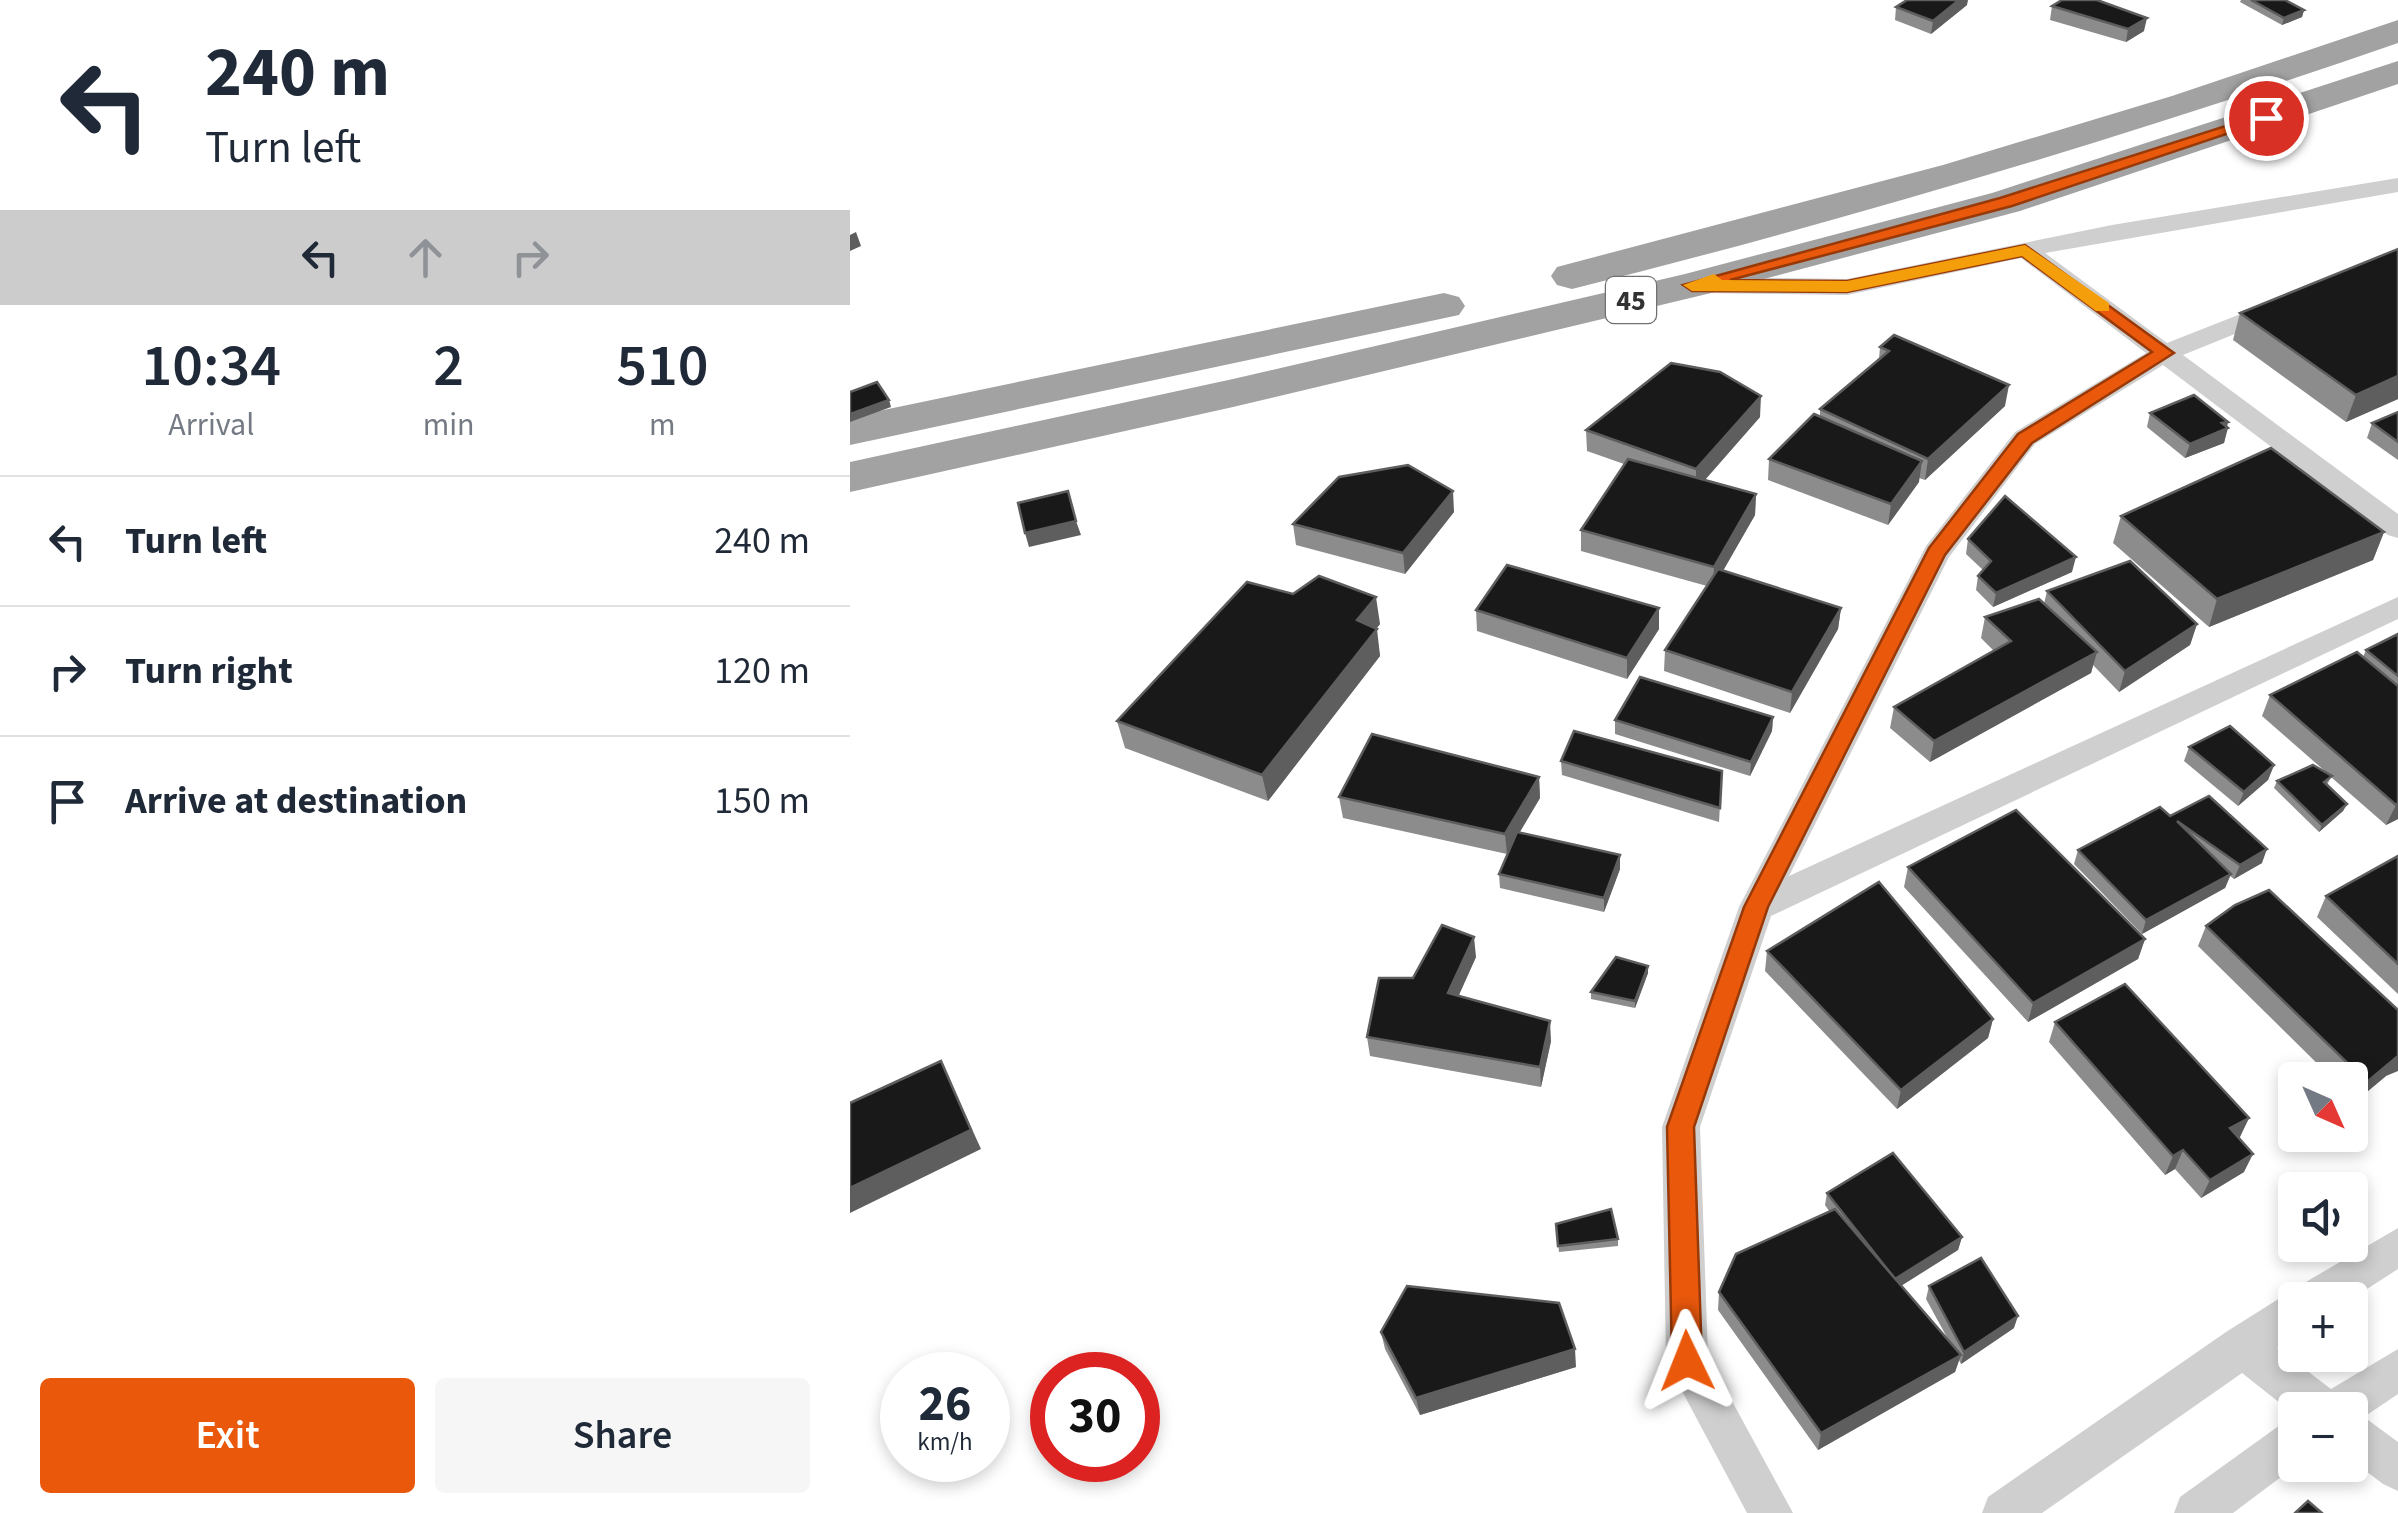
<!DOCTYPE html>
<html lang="en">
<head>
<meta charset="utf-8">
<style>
	body { margin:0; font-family:"Source Sans 3",sans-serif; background:#f6f6f7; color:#1f2937; height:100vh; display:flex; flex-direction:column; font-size:38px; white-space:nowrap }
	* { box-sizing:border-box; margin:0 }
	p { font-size:32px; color:#747a83 }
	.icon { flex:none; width:55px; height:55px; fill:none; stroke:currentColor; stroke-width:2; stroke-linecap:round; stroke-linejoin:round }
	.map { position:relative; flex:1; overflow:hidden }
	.side { display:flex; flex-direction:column; background:#fff; width:850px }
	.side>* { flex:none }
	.top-card { background:#fff; color:#1f2937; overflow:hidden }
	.needle { width:65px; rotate:135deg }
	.buttons { position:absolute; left:1428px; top:1062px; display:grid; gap:20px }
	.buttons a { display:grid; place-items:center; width:90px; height:90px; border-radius:10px; background:#fff; box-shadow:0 5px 15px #0003; font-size:50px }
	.speed { position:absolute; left:30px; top:1352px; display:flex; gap:20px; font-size:50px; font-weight:700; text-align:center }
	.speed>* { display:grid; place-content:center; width:130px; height:130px; border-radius:50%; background:#fff; box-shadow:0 5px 15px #0003; line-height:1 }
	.speed small { font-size:25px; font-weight:400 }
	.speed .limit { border:15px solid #d22; background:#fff; color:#111 }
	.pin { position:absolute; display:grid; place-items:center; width:85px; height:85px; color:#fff; margin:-42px; border:5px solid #fff; border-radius:50%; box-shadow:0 2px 10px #0007 }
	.me { position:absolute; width:110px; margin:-55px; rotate:358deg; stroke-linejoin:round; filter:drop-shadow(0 0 8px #0008) }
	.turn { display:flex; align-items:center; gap:35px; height:210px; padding:0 40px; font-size:45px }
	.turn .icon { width:130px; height:130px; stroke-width:2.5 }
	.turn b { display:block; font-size:70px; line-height:85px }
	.lanes { display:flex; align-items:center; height:95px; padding:0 40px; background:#0003; justify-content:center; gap:50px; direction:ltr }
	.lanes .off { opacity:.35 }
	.eta { display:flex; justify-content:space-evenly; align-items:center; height:170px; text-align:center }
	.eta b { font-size:60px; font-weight:600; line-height:70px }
	.action { display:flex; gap:20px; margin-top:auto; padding:20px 40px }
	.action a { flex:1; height:115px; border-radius:10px; background:#ea580c; color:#fff; font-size:40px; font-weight:600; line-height:115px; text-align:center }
	.action a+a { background:#f6f6f7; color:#1f2937 }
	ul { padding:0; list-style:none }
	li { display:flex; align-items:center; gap:30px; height:130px; padding:0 40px; border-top:2px solid #e0e1e3 }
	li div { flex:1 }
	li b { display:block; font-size:38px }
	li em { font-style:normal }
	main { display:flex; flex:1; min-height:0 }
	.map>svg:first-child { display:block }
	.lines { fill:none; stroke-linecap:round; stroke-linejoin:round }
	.minor { fill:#cfcfcf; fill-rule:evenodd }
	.trunk { fill:#a2a2a2; fill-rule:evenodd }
	.wall { fill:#8c8c8c }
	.shaded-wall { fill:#5e5e5e }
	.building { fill:#191919; stroke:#5e5e5e; stroke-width:2.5 }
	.route { fill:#ea580c; stroke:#983908; stroke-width:2.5 }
	.slow { fill:#f59e0b }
	.labels { text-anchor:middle; stroke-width:10; stroke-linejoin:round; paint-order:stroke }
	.shield { fill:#fff; stroke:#707070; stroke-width:2.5 }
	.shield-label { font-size:28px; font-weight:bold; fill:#323232 }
</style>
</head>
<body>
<main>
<section class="side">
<div class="top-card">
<div class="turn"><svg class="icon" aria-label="left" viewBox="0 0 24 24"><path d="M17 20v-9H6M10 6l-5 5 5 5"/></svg><div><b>240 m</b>Turn left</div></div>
<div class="lanes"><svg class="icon" aria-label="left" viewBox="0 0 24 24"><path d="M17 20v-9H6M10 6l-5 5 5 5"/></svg><svg class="icon off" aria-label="ahead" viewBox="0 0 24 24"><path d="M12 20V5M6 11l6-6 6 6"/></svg><svg class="icon off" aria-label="right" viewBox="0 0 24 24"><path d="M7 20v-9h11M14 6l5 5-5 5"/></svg></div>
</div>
<div class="eta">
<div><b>10:34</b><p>Arrival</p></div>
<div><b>2</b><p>min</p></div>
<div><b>510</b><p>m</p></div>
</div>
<ul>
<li><svg class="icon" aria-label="left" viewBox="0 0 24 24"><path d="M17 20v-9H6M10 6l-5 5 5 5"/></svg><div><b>Turn left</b></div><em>240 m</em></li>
<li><svg class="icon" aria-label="right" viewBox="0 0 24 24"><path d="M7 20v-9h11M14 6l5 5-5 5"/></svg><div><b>Turn right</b></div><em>120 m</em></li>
<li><svg class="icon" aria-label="arrive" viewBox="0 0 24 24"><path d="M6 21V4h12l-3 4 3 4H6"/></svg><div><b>Arrive at destination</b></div><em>150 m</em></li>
</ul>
<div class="action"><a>Exit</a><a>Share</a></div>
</section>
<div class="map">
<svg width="1548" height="1513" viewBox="0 0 1548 1513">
	<rect width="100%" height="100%" fill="#fff"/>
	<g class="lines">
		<!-- minor -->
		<g class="minor">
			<polygon points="1548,178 1548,192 1195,253 1317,343 1416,304 1434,304 1438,309 1434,314 1333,355 1548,514 1548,538 1538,535 1313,365 1185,444 1099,557 939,876 1548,597 1548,619 921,916 850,1127 858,1357 943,1513 897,1513 816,1361 812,1127 889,907 1076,546 1165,432 1296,353 1171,258 997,295 846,293 833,285 846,277 997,279 1262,225"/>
			<polygon points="1548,1228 1548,1269 1500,1300 1445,1300 1445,1336 1427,1348 1481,1389 1548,1349 1548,1394 1514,1417 1548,1442 1548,1491 1533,1484 1500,1459 1500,1410 1445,1410 1445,1415 1392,1373 1192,1513 1132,1513 1138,1497 1376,1332 1430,1298 1446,1293 1449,1286"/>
			<polygon points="1445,1419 1447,1465 1383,1513 1324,1513 1330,1497 1430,1425"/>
		</g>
		<!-- trunk -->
		<g class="trunk">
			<path d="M1548 20V43C1276 137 1001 219 722 289L707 285 701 276 707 267 1093 165 1322 96Z"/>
			<polygon points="1548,61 1548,84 1170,211 857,294 383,407 0,492 0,462 383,379 835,274 1142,193"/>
			<polygon points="594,293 609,297 615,306 609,315 0,445 0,417"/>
		</g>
	</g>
	<!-- wall -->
	<g class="wall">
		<polygon points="1391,0 1435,0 1454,10 1452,17 1432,25 1390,2"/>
		<polygon points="1117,5 1081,34 1045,20 1046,7"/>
		<polygon points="1202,6 1294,31 1276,42 1200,20"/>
		<polygon points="1390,313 1548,399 1496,422 1383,340"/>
		<polygon points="1030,347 1155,406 1075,480 1069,478 1069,482 1038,525 918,480 919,459 970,416 970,409 1029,359"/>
		<polygon points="1548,412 1548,460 1517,438 1522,423"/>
		<polygon points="1300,413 1378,422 1374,443 1335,458 1297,427"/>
		<polygon points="910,417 855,480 906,494 905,515 873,571 991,608 988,629 940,713 814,671 815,650 857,586 731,551 731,530 774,464 737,451 736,430"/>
		<polygon points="604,512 555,574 446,545 443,524"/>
		<polygon points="1271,516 1534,532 1523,560 1359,627 1263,543"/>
		<polygon points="1118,539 1222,572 1143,607 1126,590 1128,576 1133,570 1116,554"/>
		<polygon points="1197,591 1347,624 1340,645 1269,692 1243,665 1241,673 1080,762 1040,728 1044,707 1144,651 1131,638 1135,617 1194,604"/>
		<polygon points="809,608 809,629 777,679 627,631 626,610"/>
		<polygon points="530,624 526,629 530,656 418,801 275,748 267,721"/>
		<polygon points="1548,634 1548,819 1536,825 1481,777 1477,785 1497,804 1493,811 1469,832 1424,788 1427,781 1476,772 1412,716 1420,695 1513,657 1516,650"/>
		<polygon points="923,717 922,731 900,776 765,734 765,720"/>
		<polygon points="1339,747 1424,765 1418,780 1388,806 1334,761"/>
		<polygon points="711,761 872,771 869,822 712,775"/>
		<polygon points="689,777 690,798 669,832 770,855 770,869 754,912 650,888 649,874 657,854 493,818 489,797"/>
		<polygon points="1320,816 1412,863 1384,879 1380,876 1375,888 1292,934 1224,864 1228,850"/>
		<polygon points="1548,856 1548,994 1467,917 1476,896"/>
		<polygon points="1058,867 1295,939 1288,959 1178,1022 1054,887"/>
		<polygon points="1356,926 1536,1076 1506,1101 1500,1095 1500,1080 1484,1080 1348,946"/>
		<polygon points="917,951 1143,1019 1138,1038 1047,1109 915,971"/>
		<polygon points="626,957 608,996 701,1041 691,1087 520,1056 517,1037"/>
		<polygon points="798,973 785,1008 741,999 741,992"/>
		<polygon points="1205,1022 1399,1118 1389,1138 1394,1172 1351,1198 1325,1169 1315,1175 1199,1042"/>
		<polygon points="977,1193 1112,1237 1108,1250 1051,1286 1099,1341 1076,1299 1079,1286 1164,1328 1111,1364 1109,1360 1105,1372 968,1450 868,1310 869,1292 979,1211 975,1205"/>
		<polygon points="706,1224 768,1239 768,1246 709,1252"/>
		<polygon points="531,1332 726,1367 570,1415 535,1349"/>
	</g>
	<!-- shaded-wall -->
	<g class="shaded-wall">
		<polygon points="1109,0 1118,0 1117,5 1081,34 1083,21"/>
		<polygon points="1454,10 1452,17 1432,25 1434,18"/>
		<polygon points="1297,18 1294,31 1276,42 1278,29"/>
		<polygon points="6,232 11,246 0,251 0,235"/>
		<polygon points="1548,376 1548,399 1496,422 1506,395"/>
		<polygon points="1159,385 1155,406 1075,480 1078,459"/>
		<polygon points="911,396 910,417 846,490 846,469"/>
		<polygon points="39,400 41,407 0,422 0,414"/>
		<polygon points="1378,422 1376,429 1378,428 1374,443 1335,458 1340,444 1372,423"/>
		<polygon points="1072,461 1069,482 1038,525 1041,504"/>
		<polygon points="603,491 604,512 555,574 553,553"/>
		<polygon points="906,494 905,515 863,588 864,567"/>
		<polygon points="226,521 231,535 179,547 175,533"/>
		<polygon points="1534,532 1523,560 1359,627 1367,599"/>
		<polygon points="1226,557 1222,572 1143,607 1146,593"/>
		<polygon points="526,597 530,624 511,648 507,620"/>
		<polygon points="809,608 809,629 777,679 777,658"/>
		<polygon points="991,608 988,629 940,713 942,692"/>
		<polygon points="1347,624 1340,645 1269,692 1275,671"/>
		<polygon points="527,629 530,656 418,801 412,775"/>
		<polygon points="1247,652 1241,673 1080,762 1084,741"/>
		<polygon points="923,717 922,731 900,776 901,762"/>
		<polygon points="1424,765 1418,780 1388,806 1394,792"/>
		<polygon points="689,777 690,798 657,854 655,834"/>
		<polygon points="1548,803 1548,819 1536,825 1546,805"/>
		<polygon points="1497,804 1493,811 1469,832 1472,825"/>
		<polygon points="1417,849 1412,863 1384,879 1390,865"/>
		<polygon points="770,855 770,869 754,912 754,898"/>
		<polygon points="1381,874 1375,888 1292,934 1296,920"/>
		<polygon points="624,937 626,957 601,1013 598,993"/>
		<polygon points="1295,939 1288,959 1178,1022 1183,1003"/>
		<polygon points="798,966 798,973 785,1008 785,1001"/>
		<polygon points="1143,1019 1138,1038 1047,1109 1051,1090"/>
		<polygon points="700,1021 701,1041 691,1087 690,1067"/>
		<polygon points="1548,1056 1548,1071 1536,1076 1506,1101 1517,1082"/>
		<polygon points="91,1061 131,1149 0,1213 0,1188"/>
		<polygon points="1399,1118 1390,1137 1371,1147 1380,1128"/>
		<polygon points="1333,1150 1325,1169 1315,1175 1323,1156"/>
		<polygon points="1403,1154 1394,1172 1351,1198 1360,1180"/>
		<polygon points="1112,1237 1108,1250 1041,1292 1044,1280"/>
		<polygon points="1168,1316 1164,1328 1111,1364 1114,1352"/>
		<polygon points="725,1349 726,1367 570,1415 566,1398"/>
		<polygon points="1111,1355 1105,1372 968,1450 971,1433"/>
	</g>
	<!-- building -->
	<g class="building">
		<polygon points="1057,0 1109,0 1083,21 1046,7"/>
		<polygon points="1212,0 1247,0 1297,18 1278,29 1202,6"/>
		<polygon points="1401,0 1435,0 1454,10 1434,18"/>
		<polygon points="1548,249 1548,376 1506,395 1390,313"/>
		<polygon points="1044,335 1159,385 1078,459 970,409 1039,351 1030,347"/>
		<polygon points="821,363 870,372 911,396 846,469 736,430"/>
		<polygon points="27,382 39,400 0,414 0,392"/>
		<polygon points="1344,395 1378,422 1372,423 1378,428 1340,444 1300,413"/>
		<polygon points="1548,412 1548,442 1522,423"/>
		<polygon points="964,414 1072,461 1041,504 919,459"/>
		<polygon points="1421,448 1534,532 1367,599 1271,516"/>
		<polygon points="778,459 906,494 864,567 731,530"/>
		<polygon points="558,465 603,491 553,553 443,524 489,477"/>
		<polygon points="218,491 226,521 175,533 168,503"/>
		<polygon points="1155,496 1226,557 1146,593 1128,576 1141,561 1118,539"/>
		<polygon points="1280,561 1347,624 1275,671 1197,591"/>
		<polygon points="657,565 809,608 777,658 626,610"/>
		<polygon points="868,569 991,608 942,692 815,650"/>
		<polygon points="469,576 526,597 507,620 527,629 412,775 267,721 397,582 443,594"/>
		<polygon points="1189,599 1247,652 1084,741 1044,707 1161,641 1135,617"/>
		<polygon points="1548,634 1548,676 1516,650"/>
		<polygon points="1507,652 1548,686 1548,803 1546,805 1420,695"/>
		<polygon points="790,677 923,717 901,762 765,720"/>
		<polygon points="1380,726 1424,765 1394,792 1339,747"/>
		<polygon points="724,731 872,771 870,808 711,761"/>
		<polygon points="522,734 689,777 655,834 489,797"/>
		<polygon points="1463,765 1482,776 1474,782 1497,804 1472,825 1427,781"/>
		<polygon points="1359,796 1417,849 1390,865 1327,821 1381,874 1296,920 1228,850 1310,807 1320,816"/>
		<polygon points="1166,810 1295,939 1183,1003 1058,867"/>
		<polygon points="667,832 770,855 754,898 649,874"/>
		<polygon points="1548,856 1548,964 1476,896"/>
		<polygon points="1029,882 1143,1019 1051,1090 917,951"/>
		<polygon points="1419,890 1548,1010 1548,1056 1517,1082 1356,926 1385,905"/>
		<polygon points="592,925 624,937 598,993 700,1021 690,1067 517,1037 529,978 563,978"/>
		<polygon points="766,957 798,966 785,1001 741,992"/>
		<polygon points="1275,984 1399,1118 1380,1128 1403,1154 1360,1180 1333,1150 1323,1156 1205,1022"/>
		<polygon points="91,1061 121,1130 0,1188 0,1103"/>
		<polygon points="1043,1153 1112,1237 1045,1279 977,1193"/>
		<polygon points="761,1209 768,1239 708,1246 706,1224"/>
		<polygon points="985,1209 1111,1355 971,1433 869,1292 886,1254"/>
		<polygon points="1131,1258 1168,1316 1114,1352 1079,1286"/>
		<polygon points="557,1286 709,1303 725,1349 566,1398 531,1332"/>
		<polygon points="1458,1501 1472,1513 1445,1513"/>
	</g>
	<!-- route -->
	<polygon class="route" points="1410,115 1424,118 1162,206 880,280 997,281 1175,245 1324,353 1182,443 1095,555 918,907 844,1127 852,1361 847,1371 837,1375 827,1371 822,1361 817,1127 894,907 1079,548 1168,434 1302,352 1172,256 997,292 842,291 833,285 1150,198"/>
	<!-- slow -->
	<polygon class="slow" points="1175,245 1259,303 1259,311 1246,311 1172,256 997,292 842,291 833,285 864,274 872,280 997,281"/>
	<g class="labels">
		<!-- shield labels -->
		<rect class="shield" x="756" y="277" width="50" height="46" rx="8"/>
		<g class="shield-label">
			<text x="781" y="310">45</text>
		</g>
	</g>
</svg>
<div class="buttons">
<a><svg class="needle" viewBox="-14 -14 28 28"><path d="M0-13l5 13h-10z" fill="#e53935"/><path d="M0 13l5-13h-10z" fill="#747a83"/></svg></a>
<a><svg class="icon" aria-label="sound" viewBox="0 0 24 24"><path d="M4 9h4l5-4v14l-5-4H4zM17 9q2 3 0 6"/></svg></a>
<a>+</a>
<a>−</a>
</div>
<div class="speed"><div>26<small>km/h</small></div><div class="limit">30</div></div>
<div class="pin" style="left:1416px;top:118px;background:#d93025"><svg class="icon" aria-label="arrive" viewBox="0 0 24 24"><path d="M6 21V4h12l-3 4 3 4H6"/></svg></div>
<svg class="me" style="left:837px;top:1361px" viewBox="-20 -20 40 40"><path d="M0-17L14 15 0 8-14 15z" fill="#ea580c" stroke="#fff" stroke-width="4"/></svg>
</div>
</main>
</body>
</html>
